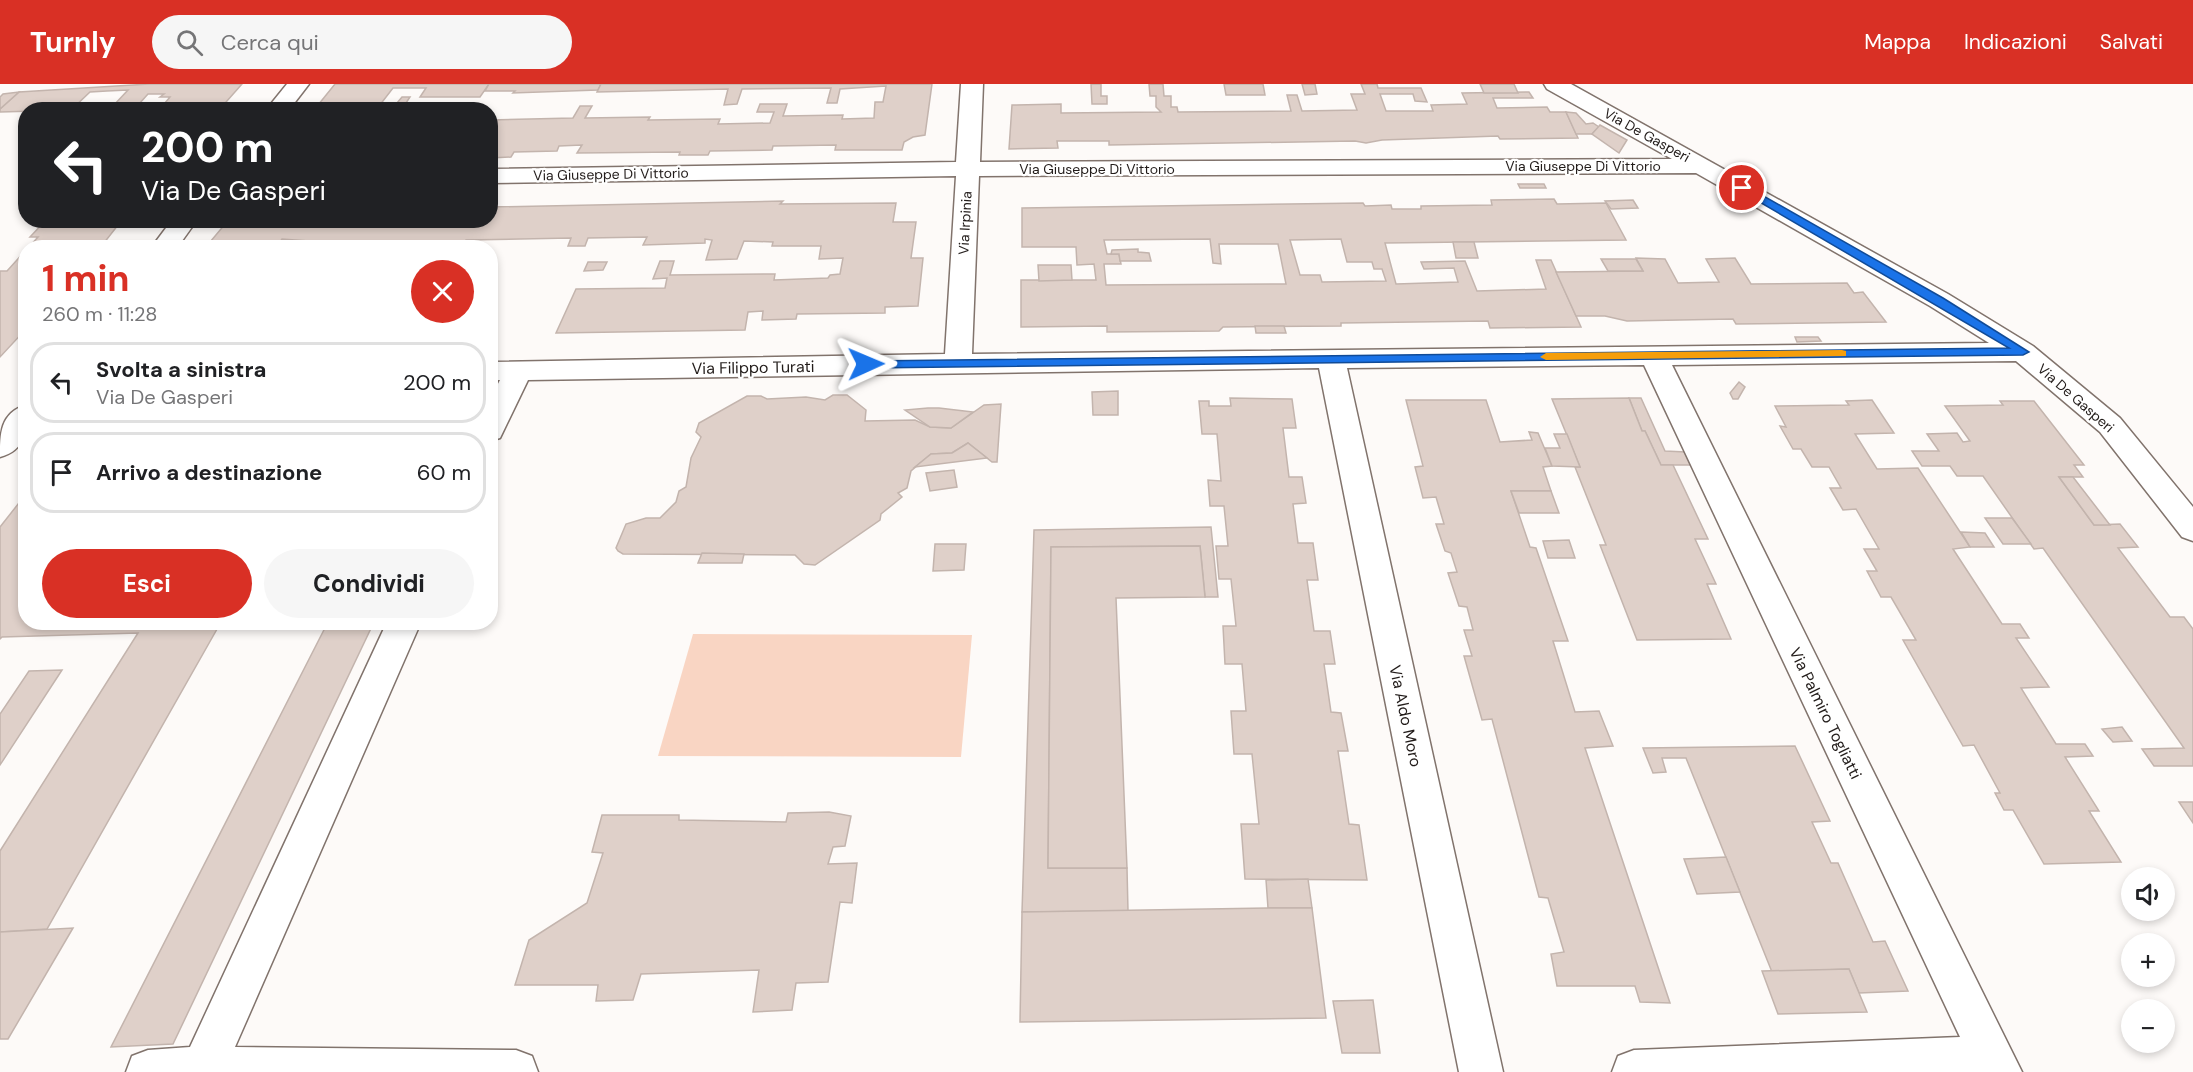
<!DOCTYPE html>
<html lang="it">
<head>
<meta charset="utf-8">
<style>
	body { margin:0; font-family:"DM Sans",sans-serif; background:#f6f6f6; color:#202124; height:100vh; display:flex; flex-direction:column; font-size:22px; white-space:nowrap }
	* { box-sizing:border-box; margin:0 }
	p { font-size:20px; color:#757577 }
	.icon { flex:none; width:33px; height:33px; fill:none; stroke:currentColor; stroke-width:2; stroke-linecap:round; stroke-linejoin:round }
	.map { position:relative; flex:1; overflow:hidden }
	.drawer { position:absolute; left:18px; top:156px; width:480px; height:390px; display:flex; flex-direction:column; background:#fff; border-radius:24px; box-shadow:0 3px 9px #0003 }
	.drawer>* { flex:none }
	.banner { position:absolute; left:18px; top:18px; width:480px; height:126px; border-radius:24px; box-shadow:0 3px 9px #0003; background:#202124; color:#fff; overflow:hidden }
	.buttons { position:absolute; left:2121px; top:783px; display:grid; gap:12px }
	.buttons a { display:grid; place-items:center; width:54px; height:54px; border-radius:50%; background:#fff; box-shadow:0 3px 9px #0003; font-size:30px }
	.pin { position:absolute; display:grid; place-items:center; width:51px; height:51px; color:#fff; margin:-26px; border:3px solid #fff; border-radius:50%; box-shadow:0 2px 6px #0007 }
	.me { position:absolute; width:66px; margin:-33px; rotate:89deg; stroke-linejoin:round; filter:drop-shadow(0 0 4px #0008) }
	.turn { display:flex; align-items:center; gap:21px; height:126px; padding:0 24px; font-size:27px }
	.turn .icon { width:78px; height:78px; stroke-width:2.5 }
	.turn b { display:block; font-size:42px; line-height:51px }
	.round { display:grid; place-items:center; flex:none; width:63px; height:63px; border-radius:32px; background:#f6f6f6 }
	.overview { display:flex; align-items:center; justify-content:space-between; height:102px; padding:0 24px }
	h1 { font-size:36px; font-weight:700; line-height:45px; color:#d93025 }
	.button { display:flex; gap:12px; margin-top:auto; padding:12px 24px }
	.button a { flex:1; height:69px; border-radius:36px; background:#d93025; color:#fff; font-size:24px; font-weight:700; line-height:69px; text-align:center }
	.button a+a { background:#f6f6f6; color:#202124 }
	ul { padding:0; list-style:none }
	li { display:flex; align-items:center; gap:18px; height:81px; margin:0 12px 9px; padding:0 12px; border:3px solid #e0e0e0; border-radius:24px }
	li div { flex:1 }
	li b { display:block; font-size:22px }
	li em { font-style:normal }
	header { display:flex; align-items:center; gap:36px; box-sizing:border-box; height:84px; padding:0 30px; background:#d93025; color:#fff }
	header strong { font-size:28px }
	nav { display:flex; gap:33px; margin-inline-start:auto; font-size:21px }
	.search { width:420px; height:54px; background:#f6f6f6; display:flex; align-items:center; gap:15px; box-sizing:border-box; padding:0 21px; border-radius:33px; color:#757577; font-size:22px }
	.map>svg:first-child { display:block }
	.green { fill:#f9d5c3 }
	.building { fill:#dfd0c9; stroke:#c3b4ad; stroke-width:1.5; fill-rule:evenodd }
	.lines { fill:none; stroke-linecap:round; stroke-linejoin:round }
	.minor-casing { stroke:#81736c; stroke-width:3 }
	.minor { fill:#fff; fill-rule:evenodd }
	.route { fill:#1a73e8; stroke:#114b97; stroke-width:1.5 }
	.slow { fill:#f59e0b }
	.labels { text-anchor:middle; stroke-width:4.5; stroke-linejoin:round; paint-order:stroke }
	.far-street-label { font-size:14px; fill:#221c1a; stroke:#fff }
	.street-label { font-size:16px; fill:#221c1a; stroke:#fff }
</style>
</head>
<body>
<header>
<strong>Turnly</strong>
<div class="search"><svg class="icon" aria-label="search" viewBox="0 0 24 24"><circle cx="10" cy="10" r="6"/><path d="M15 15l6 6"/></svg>Cerca qui</div>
<nav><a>Mappa</a><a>Indicazioni</a><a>Salvati</a></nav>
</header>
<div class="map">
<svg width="2193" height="988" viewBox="0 0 2193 988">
	<rect width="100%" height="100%" fill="#fdfaf8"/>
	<!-- green -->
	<polygon class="green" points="693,550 972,551 961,673 658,672"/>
	<!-- building -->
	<g class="building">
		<polygon points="149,0 242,0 219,26 159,26 170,13 160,13 164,10 148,10 139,20 134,20 128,26 85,26 88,23 113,22 128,6 107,7 90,8 71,26 0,28 0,25 19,8"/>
		<polygon points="335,0 489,0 480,13 420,13 426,4 393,4 376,26 314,26"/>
		<polygon points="489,0 601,0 598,6 513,9 515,7 485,7"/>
		<polygon points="601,0 932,0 925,51 913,53 904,58 902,66 835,66 836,61 773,62 772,66 710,67 708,71 679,71 680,68 577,69 582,61 559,62 557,67 514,68 511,73 490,74 490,36 573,34 580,22 592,22 585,34 650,33 648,36 720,35 718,40 770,39 774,28 757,28 760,20 787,20 783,32 843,31 842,35 874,34 875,18 883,18 886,2 840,5 837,19 827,19 831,4 742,5 737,20 724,21 728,5 597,8"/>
		<polygon points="1091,0 1101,0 1101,12 1107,12 1107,20 1092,20"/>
		<polygon points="1149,0 1163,0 1164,12 1171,12 1171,23 1177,23 1178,28 1291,27 1287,11 1297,11 1302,27 1357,26 1351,10 1365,10 1361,0 1377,0 1378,4 1421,4 1427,18 1415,17 1413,10 1380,10 1386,27 1433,27 1431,21 1467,20 1462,9 1529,8 1533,14 1493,14 1497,24 1547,23 1550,28 1566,28 1578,54 1500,55 1498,52 1382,56 1366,59 1355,57 1109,61 1109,57 1057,57 1058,64 1009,65 1012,21 1061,20 1061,29 1161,28 1156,23 1156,12 1150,12"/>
		<polygon points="1224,0 1263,0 1265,11 1226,11"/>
		<polygon points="1302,0 1315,0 1317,10 1305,11"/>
		<polygon points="1480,0 1514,0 1518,9 1484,9"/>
		<polygon points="19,8 0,25 0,13 3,10"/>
		<polygon points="402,13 410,13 402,25 376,26 381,19 397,19"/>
		<polygon points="1566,28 1576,29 1586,40 1593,39 1599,43 1592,50 1576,50"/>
		<polygon points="1600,41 1627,56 1619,69 1592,50"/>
		<polygon points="1518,100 1544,100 1546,104 1520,104"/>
		<path d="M1554 115 1557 120 1606 119 1626 156 1385 159 1396 200 1458 198 1454 184 1424 185 1421 178 1465 177 1477 207 1546 205 1536 176H1551L1581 243 1490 244 1488 237 1341 239V242L1223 243 1219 247 1107 248V242L1021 243V196H1096L1094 180 1077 181 1076 163H1022V124L1363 119 1365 122 1391 121 1392 125H1421V122L1492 121 1491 116ZM1210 155 1213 179 1221 180 1219 160H1278L1286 200 1106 201 1104 180H1121L1119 170H1107L1104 156ZM1341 155 1347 178H1372L1374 185H1382L1386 197 1322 198 1320 191H1300L1290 156Z"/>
		<polygon points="1633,116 1638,124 1611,125 1605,117"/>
		<polygon points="783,117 780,120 896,119 893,138 916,138 911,174 923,174 918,222 885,223 885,229 797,230 796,235 762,236 763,227 748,228 745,246 556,249 576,205 665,204 667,194 653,195 660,177 674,177 670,191 775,190 774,196 828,194 830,191 840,190 843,174 819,175 821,162 772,162 773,158 744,157 737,175 706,176 712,156 705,155 705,159 643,161 647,153 588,154 585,162 568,162 571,154 466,156 462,161 383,160 381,164 318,164 322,158 282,155 276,164 205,164 226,139 244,139 246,136 490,136 490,123"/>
		<polygon points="46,136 122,136 100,164 28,164 38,153 30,153"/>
		<polygon points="1453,158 1474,158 1478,174 1456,174"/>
		<polygon points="1138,165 1138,168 1149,169 1151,177 1120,177 1119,170 1111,170 1112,166"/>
		<polygon points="26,166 26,245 0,273 0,187 7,187"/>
		<polygon points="1636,174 1665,175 1678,199 1719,198 1706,175 1735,174 1751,200 1847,199 1854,209 1863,208 1886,238 1736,240 1733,235 1627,237 1605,232 1576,232 1556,188 1643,187"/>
		<polygon points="1601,175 1636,175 1643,187 1608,187"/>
		<polygon points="588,178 607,178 603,186 584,187"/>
		<polygon points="1038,181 1071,181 1072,196 1039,197"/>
		<polygon points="1255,242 1284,242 1286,249 1256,249"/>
		<polygon points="1795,253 1818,253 1821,257 1797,258"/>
		<polygon points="1739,298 1745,303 1738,315 1733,315 1730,309"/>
		<polygon points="1118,307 1118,331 1093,331 1092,308"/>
		<polygon points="833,311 847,311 866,326 865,337 915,336 930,343 951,344 984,321 1001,320 997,378 992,378 968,359 952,369 931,370 911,387 907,404 898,409 902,413 881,430 880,436 815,481 804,480 795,471 623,470 618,467 616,464 626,440 646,434 660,434 676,418 679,407 686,403 691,374 701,353 696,348 699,339 747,312 761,312 767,315 806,313 825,316"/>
		<polygon points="1230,314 1292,315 1296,344 1283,344 1289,393 1302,393 1306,419 1293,420 1298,459 1313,459 1318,496 1307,496 1314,547 1330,547 1335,580 1324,580 1331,628 1341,629 1348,667 1338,667 1349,740 1359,741 1367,796 1245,795 1241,740 1259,740 1252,670 1234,670 1231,627 1246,627 1242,580 1225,580 1223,542 1236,542 1231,495 1219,495 1216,462 1228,462 1224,422 1210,422 1208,396 1221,397 1217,350 1202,350 1199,317 1209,317 1209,322 1231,322"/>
		<polygon points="1629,314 1641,314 1665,367 1686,368 1692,381 1661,381 1645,347 1642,347"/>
		<polygon points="1629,314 1642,347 1645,347 1661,381 1673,381 1708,455 1695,455 1716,500 1707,500 1731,555 1637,556 1600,461 1606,461 1575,383 1580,383 1552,315"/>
		<polygon points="1406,316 1486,316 1500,358 1532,356 1529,348 1538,349 1552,382 1543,383 1551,407 1511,407 1530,463 1536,464 1568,557 1553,557 1575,628 1599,627 1613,662 1585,664 1670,919 1640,918 1635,902 1557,902 1551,870 1564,868 1548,814 1539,813 1492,635 1482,636 1464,572 1472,572 1464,546 1473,546 1467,523 1459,522 1448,489 1457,488 1451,469 1445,467 1436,440 1444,440 1436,413 1423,414 1415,383 1423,382"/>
		<polygon points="1872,316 1894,349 1855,350 1877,385 1918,384 1970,463 1953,465 2002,540 2020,540 2029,554 2016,554 2049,603 2021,604 2056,660 2085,660 2093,672 2065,673 2099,727 2089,727 2121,778 2044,780 2013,726 2004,726 1995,709 2000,709 1974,661 1963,662 1903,556 1916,556 1891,513 1881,513 1867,487 1877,487 1864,465 1879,465 1856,425 1843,426 1830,404 1841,404 1829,383 1812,383 1801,365 1793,365 1780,342 1786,343 1775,322 1849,321 1846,317"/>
		<polygon points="2000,317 2034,317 2084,381 2074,381 2083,393 2059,393 2094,441 2120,440 2138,463 2118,464 2170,533 2184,533 2193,545 2193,682 2154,682 2142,665 2184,664 2043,464 2034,465 1983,392 1957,392 1950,382 1922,382 1912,367 1939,367 1927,350 1957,349 1963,358 1970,357 1945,322 2003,321"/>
		<polygon points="928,324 939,324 973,328 951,344 930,343 905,326"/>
		<polygon points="1554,350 1567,350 1580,383 1552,382 1545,364 1560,364"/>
		<polygon points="968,359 987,374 915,383 931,370 952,369"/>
		<polygon points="954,386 957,403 930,407 926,389"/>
		<polygon points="2059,393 2073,393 2110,441 2094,441"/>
		<polygon points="1511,407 1551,407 1559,429 1519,429"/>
		<polygon points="26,410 26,538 221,538 47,845 0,848 0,767 138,549 2,553 0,555 0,443"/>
		<polygon points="1985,434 2012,434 2031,460 2003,460"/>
		<polygon points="1211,443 1218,513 1205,513 1200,462 1051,463 1048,784 1127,784 1128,827 1022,828 1034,446"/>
		<polygon points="1961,448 1985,449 1994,463 1970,463"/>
		<polygon points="1569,456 1575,474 1548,474 1543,457"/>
		<polygon points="935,460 966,460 964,486 933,487"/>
		<polygon points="1200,462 1205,513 1116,514 1127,784 1048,784 1051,463"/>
		<polygon points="702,469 744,470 742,479 698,479"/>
		<polygon points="328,538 374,538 173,960 111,963"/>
		<polygon points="62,586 0,681 0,630 29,587"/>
		<polygon points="2122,643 2132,657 2113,658 2102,645"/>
		<polygon points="1795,662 1830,737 1812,738 1831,779 1838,779 1873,858 1885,857 1908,907 1859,909 1849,885 1772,888 1686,674 1662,674 1666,688 1653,689 1643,664"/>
		<polygon points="2179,718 2193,718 2193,739"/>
		<polygon points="829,728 851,732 845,762 833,763 828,780 857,779 852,819 840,818 828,898 796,899 792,926 753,928 759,886 641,890 633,916 596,917 598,901 515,901 529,856 587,819 603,769 592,768 602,731 679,731 679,736 786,738 788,729"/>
		<polygon points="1726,773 1740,808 1697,810 1684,775"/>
		<polygon points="1308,795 1312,824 1268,824 1266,796"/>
		<polygon points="1268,824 1312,824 1326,934 1020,938 1022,828"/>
		<polygon points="73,844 8,955 0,955 0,848"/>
		<polygon points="1849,885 1867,928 1778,930 1762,887"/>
		<polygon points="1373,916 1380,969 1342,969 1333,917"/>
	</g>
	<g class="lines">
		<!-- minor casing -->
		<g class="minor-casing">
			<g id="minor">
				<polygon points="287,0 309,0 289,26 266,26"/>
				<path d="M961 0H983L980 78 1672 75 1547 5 1544 0H1571L1948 210 2033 262 2120 334 2193 423V457L2182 453 2100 348 2016 277 1672 281 2022 988H1612L1618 972 1634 966 1960 953 1644 281 1347 284 1503 988H1459L1319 284 528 296 500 354 490 357V315L500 296H490V278L945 270 956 92 490 99V85L956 78ZM1696 89 1930 222 1989 259 972 270 979 92Z"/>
				<polygon points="172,136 197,136 177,164 151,164"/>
				<path d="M26 321C26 345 27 366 0 373 0 350 0 329 26 321Z"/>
				<polygon points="387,538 421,538 235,963 516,966 532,972 538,988 126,988 132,972 148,966 190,963"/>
			</g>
		</g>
		<!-- minor -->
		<use href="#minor" class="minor"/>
	</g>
	<!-- route -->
	<polygon class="route" points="1739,102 1746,102 1943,214 2029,268 2023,271 866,284 860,280 866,277 2009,264 1739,106"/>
	<!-- slow -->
	<polygon class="slow" points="1842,266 1846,267 1846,272 1546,276 1540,273 1546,269"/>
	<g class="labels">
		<!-- far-street labels -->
		<g class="far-street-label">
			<text transform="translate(1647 51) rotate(29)" y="5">Via De Gasperi</text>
			<text x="1583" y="87">Via Giuseppe Di Vittorio</text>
			<text x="1097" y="90">Via Giuseppe Di Vittorio</text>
			<text transform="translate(611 90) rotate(-1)" y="5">Via Giuseppe Di Vittorio</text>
			<text transform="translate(965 139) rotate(-87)" y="5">Via Irpinia</text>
			<text transform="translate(2076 314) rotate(41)" y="5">Via De Gasperi</text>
		</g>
		<!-- street labels -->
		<g class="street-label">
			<text transform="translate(753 283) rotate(-1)" y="6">Via Filippo Turati</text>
			<text transform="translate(1826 629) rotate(64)" y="6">Via Palmiro Togliatti</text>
			<text transform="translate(1406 632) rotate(78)" y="6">Via Aldo Moro</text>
		</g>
	</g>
</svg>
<div class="buttons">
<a><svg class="icon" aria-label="sound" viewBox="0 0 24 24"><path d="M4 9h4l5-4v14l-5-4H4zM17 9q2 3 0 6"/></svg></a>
<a>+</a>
<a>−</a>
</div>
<div class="pin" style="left:1742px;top:104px;background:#d93025"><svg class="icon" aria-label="arrive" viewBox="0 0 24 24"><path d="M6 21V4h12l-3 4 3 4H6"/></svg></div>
<svg class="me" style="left:866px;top:280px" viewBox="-20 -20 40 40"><path d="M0-17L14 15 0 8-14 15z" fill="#1a73e8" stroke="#fff" stroke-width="4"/></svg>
<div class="banner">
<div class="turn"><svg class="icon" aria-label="left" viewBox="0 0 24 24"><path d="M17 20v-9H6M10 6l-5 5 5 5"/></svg><div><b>200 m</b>Via De Gasperi</div></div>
</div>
<section class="drawer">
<div class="overview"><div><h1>1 min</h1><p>260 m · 11:28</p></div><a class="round" style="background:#d93025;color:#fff"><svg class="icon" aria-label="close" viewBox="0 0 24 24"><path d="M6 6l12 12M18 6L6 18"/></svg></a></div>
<ul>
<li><svg class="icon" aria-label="left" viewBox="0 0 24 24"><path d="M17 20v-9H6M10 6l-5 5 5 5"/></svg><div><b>Svolta a sinistra</b><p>Via De Gasperi</p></div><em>200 m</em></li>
<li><svg class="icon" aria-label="arrive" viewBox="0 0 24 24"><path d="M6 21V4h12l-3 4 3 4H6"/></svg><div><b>Arrivo a destinazione</b></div><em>60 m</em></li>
</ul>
<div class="button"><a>Esci</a><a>Condividi</a></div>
</section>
</div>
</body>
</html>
